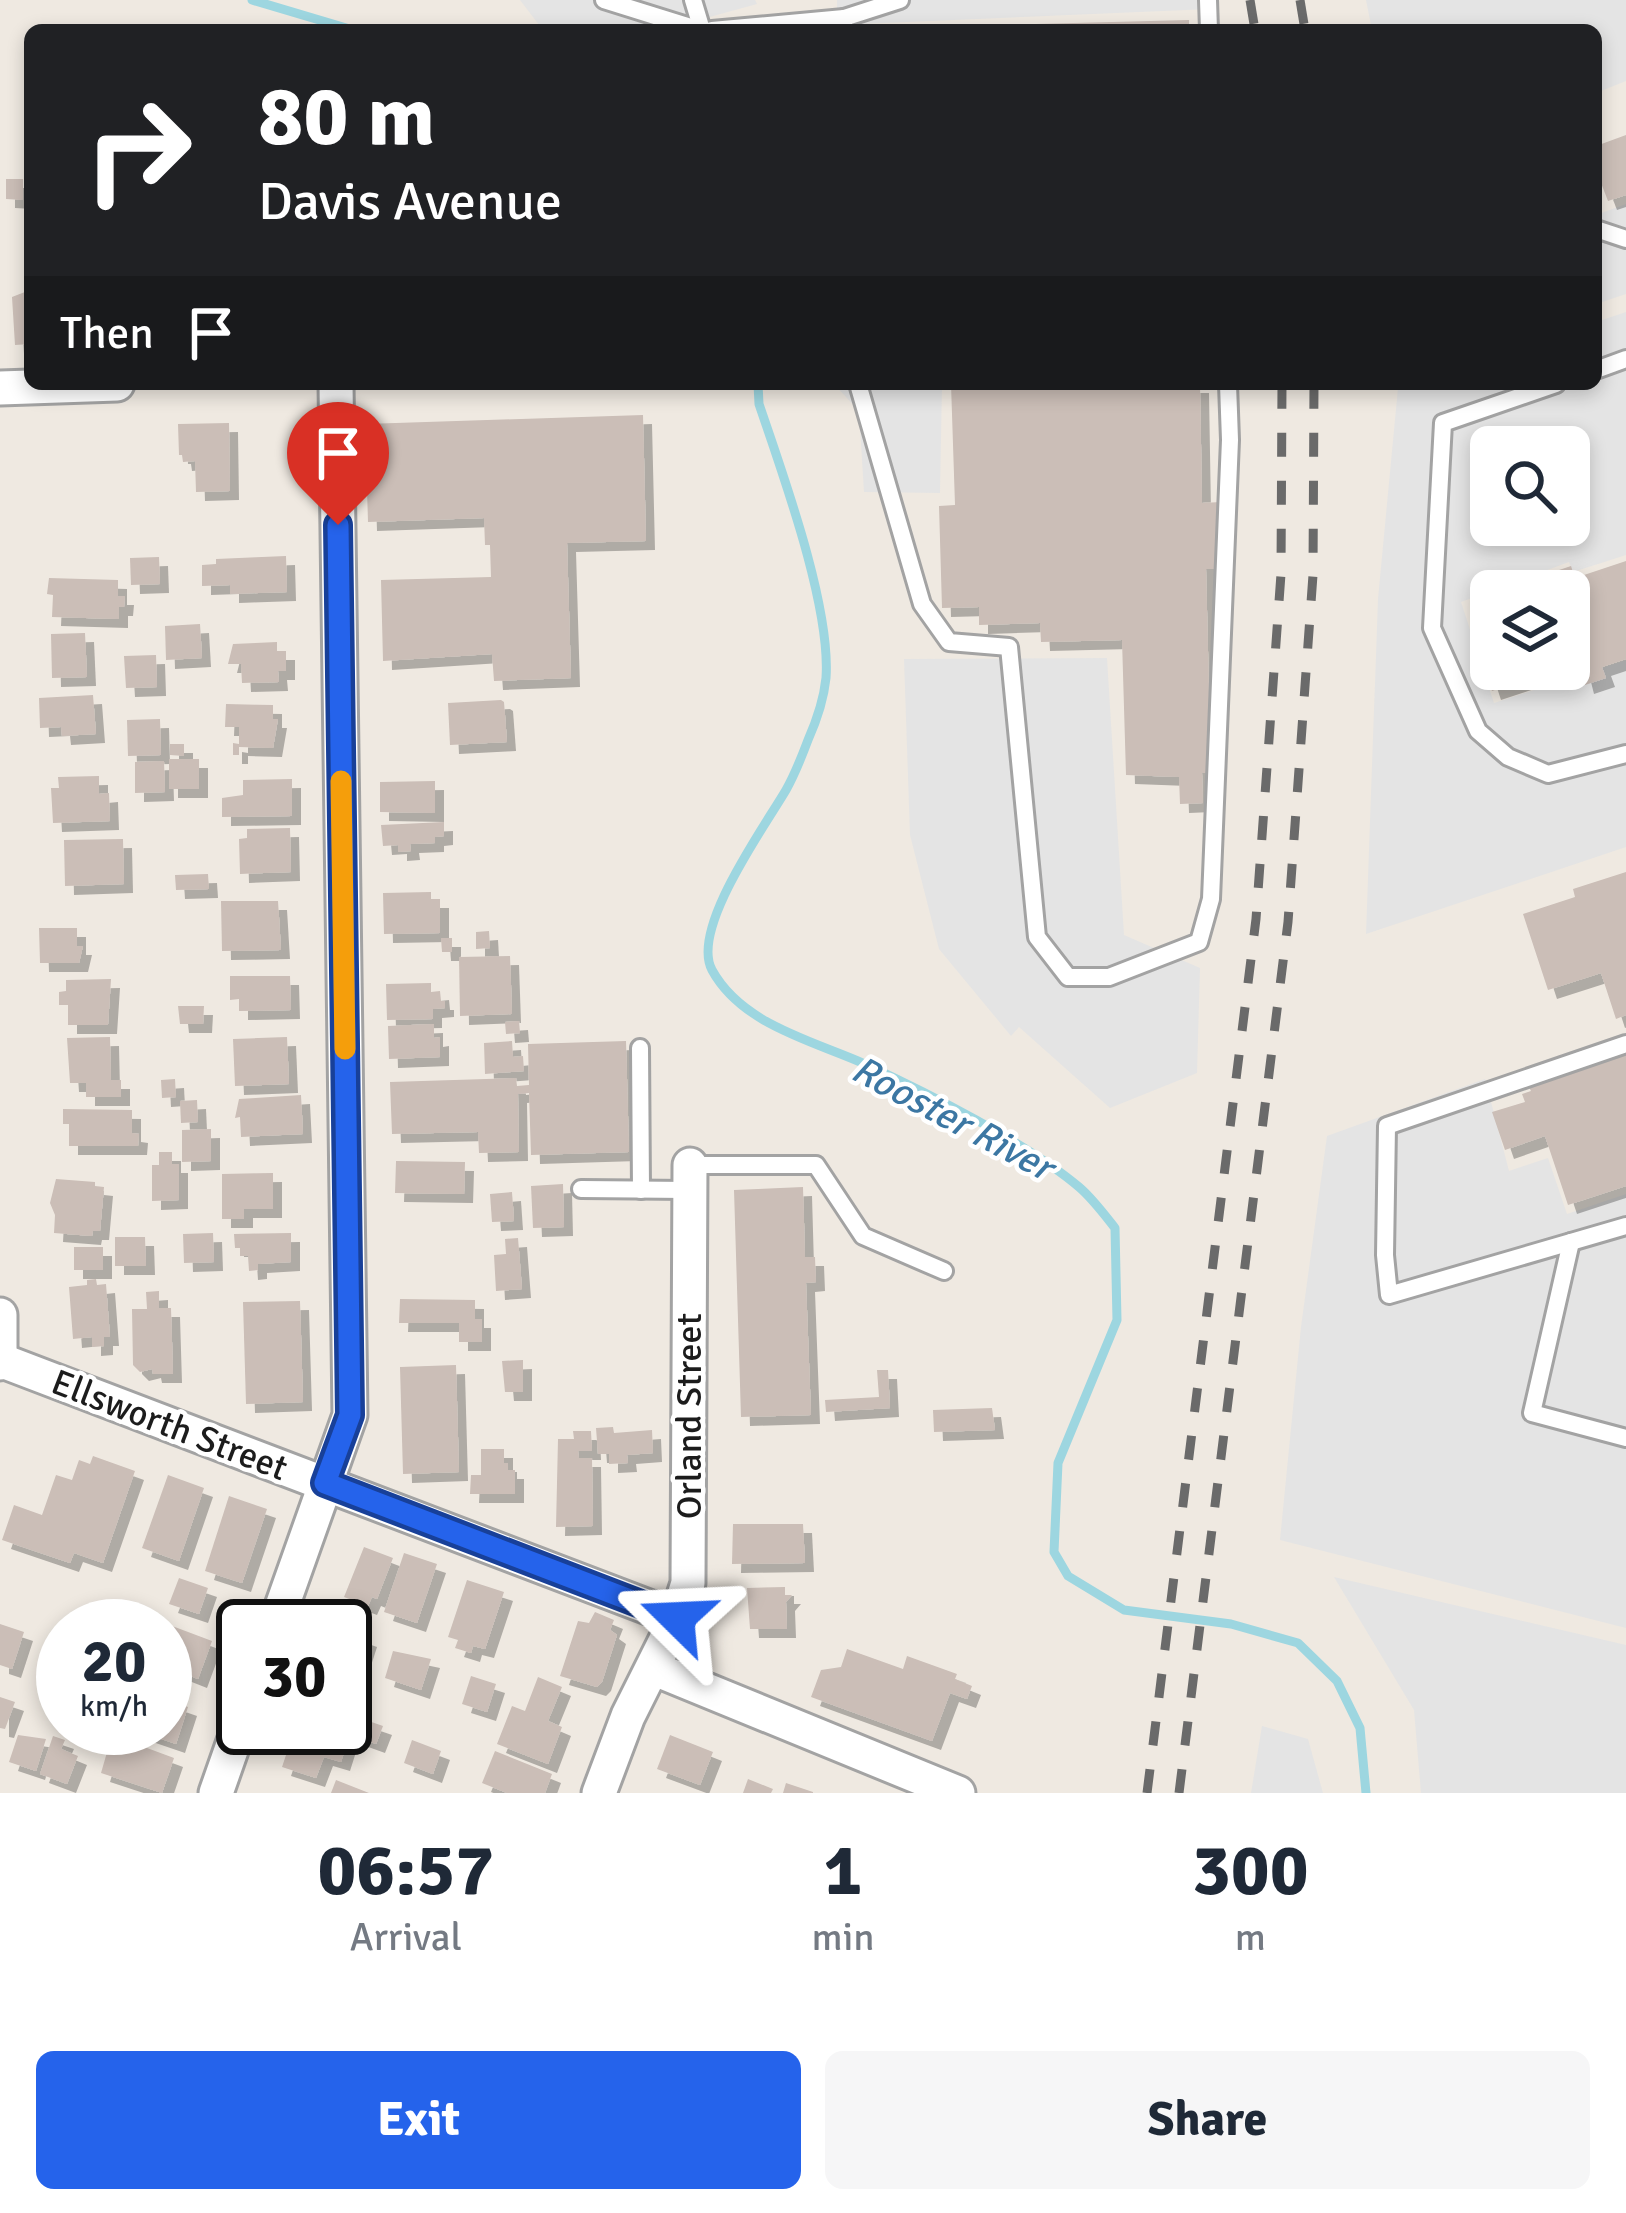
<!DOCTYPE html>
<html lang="en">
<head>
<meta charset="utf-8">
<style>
	body { margin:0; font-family:Signika,sans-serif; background:#f6f6f7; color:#1f2937; height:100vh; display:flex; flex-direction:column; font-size:45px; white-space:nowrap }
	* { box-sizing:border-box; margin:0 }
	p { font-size:39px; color:#747a83 }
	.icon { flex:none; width:66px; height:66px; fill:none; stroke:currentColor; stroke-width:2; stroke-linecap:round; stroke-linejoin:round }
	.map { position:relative; height:1793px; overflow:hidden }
	.drawer { display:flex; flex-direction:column; background:#fff; flex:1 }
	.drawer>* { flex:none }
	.hud { position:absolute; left:24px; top:24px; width:1578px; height:366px; border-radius:18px; box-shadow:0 6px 18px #0003; background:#202124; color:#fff; overflow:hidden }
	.controls { position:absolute; left:1470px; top:426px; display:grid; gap:24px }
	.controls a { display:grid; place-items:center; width:120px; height:120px; border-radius:18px; background:#fff; box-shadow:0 6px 18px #0003; font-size:60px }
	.speed { position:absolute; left:36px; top:1599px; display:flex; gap:24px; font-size:60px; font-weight:700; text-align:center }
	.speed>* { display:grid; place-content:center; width:156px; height:156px; border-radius:50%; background:#fff; box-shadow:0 6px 18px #0003; line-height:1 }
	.speed small { font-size:30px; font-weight:400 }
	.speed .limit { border:6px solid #111; border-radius:18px; background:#fff; color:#111 }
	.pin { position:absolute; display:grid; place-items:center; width:102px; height:102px; color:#fff; margin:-123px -51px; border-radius:50% 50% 50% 0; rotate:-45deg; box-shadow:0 0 12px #0007 }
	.pin .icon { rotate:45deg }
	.me { position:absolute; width:132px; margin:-66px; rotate:291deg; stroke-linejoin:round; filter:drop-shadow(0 0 9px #0008) }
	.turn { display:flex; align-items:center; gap:42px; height:252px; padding:0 36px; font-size:54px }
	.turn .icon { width:156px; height:156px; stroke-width:2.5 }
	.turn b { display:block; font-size:84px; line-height:102px }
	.then { display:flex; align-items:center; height:114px; padding:0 36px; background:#0003; gap:24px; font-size:45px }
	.eta { display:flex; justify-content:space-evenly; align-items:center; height:204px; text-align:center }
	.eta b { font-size:72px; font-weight:800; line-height:84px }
	.primary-button { display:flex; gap:24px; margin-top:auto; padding:24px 36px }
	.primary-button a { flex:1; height:138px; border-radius:18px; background:#2563eb; color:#fff; font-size:48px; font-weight:800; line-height:138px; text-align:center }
	.primary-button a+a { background:#f6f6f7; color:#1f2937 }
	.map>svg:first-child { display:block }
	.parking { fill:#e4e4e4; fill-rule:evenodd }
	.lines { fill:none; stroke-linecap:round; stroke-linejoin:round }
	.stream { stroke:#9dd6e0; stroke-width:9 }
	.building { fill:#cbbeb7; filter:url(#shadow) }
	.service-casing { stroke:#a3a3a3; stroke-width:22 }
	.minor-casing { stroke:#a3a3a3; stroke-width:39 }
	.service { stroke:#fff; stroke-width:16 }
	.minor { stroke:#fff; stroke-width:33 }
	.rail { stroke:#6a6a6a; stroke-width:9; stroke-dasharray:24 24; stroke-linecap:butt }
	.route-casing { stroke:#184099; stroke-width:30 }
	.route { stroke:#2563eb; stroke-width:21 }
	.slow { stroke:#f59e0b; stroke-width:21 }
	.labels { text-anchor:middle; stroke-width:9; stroke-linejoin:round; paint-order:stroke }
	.street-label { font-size:36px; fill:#1c1c1c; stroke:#fff }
	.water-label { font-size:39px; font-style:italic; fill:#3c77a3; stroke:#fff }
</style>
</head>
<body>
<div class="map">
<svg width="1626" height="1793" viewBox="0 0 1626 1793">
	<defs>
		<filter id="shadow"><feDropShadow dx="9" dy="9" stdDeviation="0" flood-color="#0004"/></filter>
	</defs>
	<rect width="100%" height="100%" fill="#efe9e1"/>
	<!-- parking -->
	<g class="parking">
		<polygon points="520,0 755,0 757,4 662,30 543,30"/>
		<polygon points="837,0 1211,0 1210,9 837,25"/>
		<polygon points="1366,0 1626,0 1626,81 1596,93 1596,30 1372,30"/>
		<polygon points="1626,204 1626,294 1596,304 1596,215"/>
		<path d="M1626 312V555L1573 572 1569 562 1461 602 1494 703 1626 660V847L1366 934 1378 599 1398 388 1411 384H1596V322ZM1491 447H1569V525H1491Z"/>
		<polygon points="834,384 942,384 940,493 864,492 859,411"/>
		<polygon points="1107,658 1124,935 1200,968 1197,1073 1110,1108 1019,1027 1011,1036 939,949 910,835 904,659"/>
		<polygon points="1485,1079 1509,1171 1548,1158 1567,1214 1626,1194 1626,1628 1280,1540 1301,1327 1327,1136"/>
		<polygon points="1334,1577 1626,1645 1626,1793 1421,1793 1414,1710"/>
		<polygon points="1262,1726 1308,1739 1323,1793 1251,1793"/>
	</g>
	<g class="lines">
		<!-- stream -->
		<g class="stream">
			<polyline points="252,0 353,30"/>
			<path d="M758 384 759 404C783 475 831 606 826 678 824 697 816 722 808 740 802 756 795 774 786 790 765 826 690 929 712 970 742 1025 814 1041 865 1064 928 1093 1027 1143 1079 1187 1092 1198 1104 1214 1115 1228L1117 1320 1058 1463 1054 1552 1068 1576 1124 1610 1231 1624 1298 1643 1337 1681 1360 1728 1366 1793"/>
		</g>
	</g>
	<!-- building -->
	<g class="building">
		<polygon points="1189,20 1189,30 963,30 963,26"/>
		<polygon points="1626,135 1626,195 1608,201 1596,170 1596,146"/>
		<polygon points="6,179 23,179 23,200 6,199"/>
		<polygon points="30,290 30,344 15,345 12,297"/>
		<polygon points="951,384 1200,384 1202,503 1221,502 1223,569 1206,569 1211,773 1202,773 1203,803 1180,804 1179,777 1126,775 1122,640 1041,642 1040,623 979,625 979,607 942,608 939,506 955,505"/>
		<polygon points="643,415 646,541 567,543 571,678 494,681 492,654 383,661 381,580 491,577 490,545 485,545 484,518 368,522 365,424"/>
		<polygon points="229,423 230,491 196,492 195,461 183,462 182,455 179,455 178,424"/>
		<polygon points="286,556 287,592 230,594 230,585 202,586 202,565 216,564 216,559"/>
		<polygon points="159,557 160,584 131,585 130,558"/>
		<polygon points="1626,561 1626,659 1602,667 1606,678 1585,685 1582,673 1574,676 1569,665 1569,591 1546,591 1541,576 1571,566 1575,578"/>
		<polygon points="49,578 118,580 118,596 125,596 124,607 119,607 119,619 52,617 53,595 47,594"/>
		<polygon points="1491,617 1491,669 1555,670 1492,691 1470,624"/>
		<polygon points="200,624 202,658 166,660 165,626"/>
		<polygon points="85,633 87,677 52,678 51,634"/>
		<polygon points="277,642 277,651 286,651 286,671 278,671 279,682 242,683 241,664 228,664 233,644"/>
		<polygon points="156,655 157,687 126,688 124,656"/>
		<polygon points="93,695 96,734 62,736 61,727 40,728 39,698"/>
		<polygon points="501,700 504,702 507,742 450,745 448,703"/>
		<polygon points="226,704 273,705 273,719 278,719 273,748 239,747 239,755 233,755 233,743 239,744 239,727 225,727"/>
		<polygon points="160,719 161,755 128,756 127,720"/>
		<polygon points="170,744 184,744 184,756 170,755"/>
		<rect x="169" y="759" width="30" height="30"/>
		<polygon points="164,761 165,792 135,793 135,762"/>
		<polygon points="99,776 99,794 109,793 110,821 53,823 51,788 59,788 58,777"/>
		<polygon points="292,779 292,816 222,817 222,798 243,795 243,780"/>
		<polygon points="435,781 435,813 380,812 380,782"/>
		<polygon points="444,822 444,836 435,837 435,843 410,844 411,851 398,852 398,845 383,846 381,825"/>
		<polygon points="290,828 291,872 240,874 239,839 247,838 247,829"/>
		<polygon points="123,839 124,884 65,886 64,840"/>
		<polygon points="1626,872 1626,1015 1616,1019 1601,973 1548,990 1523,914 1575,897 1573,889"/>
		<polygon points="208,874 209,889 176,890 175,875"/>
		<polygon points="431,892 431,899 440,899 440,933 384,934 383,893"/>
		<polygon points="221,901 278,901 281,950 222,951"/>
		<polygon points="39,928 77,928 77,946 83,946 79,963 40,963"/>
		<polygon points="489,931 490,948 476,949 476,932"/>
		<polygon points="441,938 452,938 452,952 442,952"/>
		<polygon points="510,956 512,1014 460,1016 459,957"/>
		<polygon points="230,976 290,976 291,1010 239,1011 239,999 230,1000"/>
		<polygon points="111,979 108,1025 68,1025 68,1005 59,1005 59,992 66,991 66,980"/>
		<polygon points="431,983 431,992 440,991 441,1001 445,1001 445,1008 433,1009 433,1019 387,1020 386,984"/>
		<polygon points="178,1006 204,1006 203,1024 180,1024"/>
		<polygon points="519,1021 520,1033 506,1034 505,1022"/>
		<polygon points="434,1024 434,1038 440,1037 440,1057 389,1059 388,1026"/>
		<polygon points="110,1037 111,1080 121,1080 121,1097 86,1097 86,1083 70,1083 67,1038"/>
		<polygon points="287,1037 289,1084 235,1086 233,1039"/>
		<polygon points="512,1041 513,1057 523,1056 524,1071 485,1074 484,1043"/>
		<polygon points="626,1041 629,1152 531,1155 529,1093 518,1094 519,1152 479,1153 478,1132 392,1134 390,1082 516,1078 517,1086 529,1085 528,1044"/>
		<polygon points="1626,1052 1626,1186 1568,1205 1545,1136 1505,1150 1492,1112 1525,1102 1522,1094 1531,1091 1528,1085"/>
		<polygon points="175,1079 176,1097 162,1098 161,1080"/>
		<polygon points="301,1095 303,1134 241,1137 240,1117 235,1118 239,1099"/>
		<polygon points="197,1100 198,1122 181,1123 180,1101"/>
		<polygon points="63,1109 132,1110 132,1133 139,1134 138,1146 69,1146 69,1124 63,1124"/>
		<polygon points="211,1129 211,1161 182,1162 182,1130"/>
		<polygon points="159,1152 172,1152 172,1164 179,1164 179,1200 152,1201 152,1165 159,1165"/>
		<polygon points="396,1161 465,1162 464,1194 395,1193"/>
		<polygon points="273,1173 273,1209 244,1209 244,1219 222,1219 222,1174"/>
		<polygon points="56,1179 95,1182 95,1186 104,1187 100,1231 93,1231 92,1236 54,1233 55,1215 50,1203"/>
		<polygon points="563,1184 564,1227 533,1228 531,1186"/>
		<polygon points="803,1187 805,1257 815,1257 816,1282 806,1283 811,1415 741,1417 734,1190"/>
		<polygon points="512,1192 514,1221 492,1222 490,1194"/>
		<polygon points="213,1233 214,1262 184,1263 183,1234"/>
		<polygon points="291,1233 291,1262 258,1264 258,1270 249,1271 248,1256 240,1256 240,1248 235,1248 234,1234"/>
		<polygon points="115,1237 145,1237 146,1266 115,1266"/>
		<polygon points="518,1238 522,1289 496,1291 494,1255 506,1254 505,1239"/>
		<rect x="74" y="1247" width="29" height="23"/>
		<polygon points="96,1279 97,1285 106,1284 110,1337 104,1337 104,1346 92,1347 92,1337 73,1339 69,1287 87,1285 87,1280"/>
		<polygon points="159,1291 159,1308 171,1308 173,1374 153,1374 152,1369 140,1372 133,1365 132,1309 147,1309 146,1292"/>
		<polygon points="400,1299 475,1300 475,1319 482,1319 482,1342 459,1342 459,1323 399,1323"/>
		<polygon points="300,1301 303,1402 246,1404 243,1302"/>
		<polygon points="523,1360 523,1392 505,1392 502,1361"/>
		<polygon points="456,1365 459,1472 403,1474 400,1367"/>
		<polygon points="877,1370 888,1370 890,1408 826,1412 825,1400 879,1397"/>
		<polygon points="992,1408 995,1430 934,1432 933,1410"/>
		<polygon points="613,1427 614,1433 652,1430 653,1453 627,1455 628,1463 609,1464 609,1454 598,1454 596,1428"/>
		<polygon points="573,1431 591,1431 592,1451 578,1451 579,1458 592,1458 593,1526 556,1527 558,1439 574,1439"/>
		<polygon points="481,1449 504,1449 504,1463 508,1463 508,1470 515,1470 515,1494 470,1494 471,1475 481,1475"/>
		<polygon points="93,1456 135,1471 103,1563 74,1553 70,1563 2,1540 14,1505 42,1515 56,1475 72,1480 79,1460 90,1464"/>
		<polygon points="168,1475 204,1488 179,1561 142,1548"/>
		<polygon points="229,1496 267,1509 242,1583 205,1571"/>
		<polygon points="733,1524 803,1524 805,1563 732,1564"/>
		<polygon points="364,1547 393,1558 377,1599 372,1597 368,1606 344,1597"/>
		<polygon points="404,1553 437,1564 417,1623 384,1612"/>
		<polygon points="179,1578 208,1588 199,1614 169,1604"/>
		<polygon points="467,1580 504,1592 485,1649 473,1646 471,1653 455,1648 458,1640 448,1637"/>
		<polygon points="785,1587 785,1595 792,1595 786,1602 787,1629 750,1629 747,1588"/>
		<polygon points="595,1612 614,1620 610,1630 617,1635 602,1682 597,1687 560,1676 578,1621 589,1623"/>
		<polygon points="143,1615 212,1641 198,1679 165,1666 165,1626 138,1626"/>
		<polygon points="0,1624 24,1632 12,1669 0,1665"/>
		<polygon points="345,1630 368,1638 360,1663 345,1658"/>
		<polygon points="847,1649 903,1669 907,1656 957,1674 955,1679 972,1686 967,1699 950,1693 932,1741 811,1697 821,1670 841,1667"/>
		<polygon points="393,1651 431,1659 421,1690 385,1678"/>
		<polygon points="345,1671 355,1674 346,1700 345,1700"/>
		<polygon points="471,1676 496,1684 487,1712 462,1704"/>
		<polygon points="538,1677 562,1687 548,1721 562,1727 548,1764 497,1744 512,1706 525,1711"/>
		<polygon points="0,1697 15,1702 5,1729 0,1728"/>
		<polygon points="165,1699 188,1707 176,1744 132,1729 165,1728"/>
		<polygon points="357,1717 383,1726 376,1744 351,1735"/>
		<polygon points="295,1728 347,1743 341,1762 324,1757 316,1778 282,1767"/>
		<polygon points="18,1735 46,1739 36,1771 9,1762"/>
		<polygon points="112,1735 174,1758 162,1793 101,1773"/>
		<polygon points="670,1735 713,1752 700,1785 657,1769"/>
		<polygon points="53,1736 65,1740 61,1749 78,1756 67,1784 40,1774"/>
		<polygon points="412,1740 441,1751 433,1774 404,1763"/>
		<polygon points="495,1751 552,1774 545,1793 507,1793 482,1783"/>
		<polygon points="748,1779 773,1789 771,1793 743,1793"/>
		<polygon points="336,1780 369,1793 331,1793"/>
		<polygon points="786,1783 813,1792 813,1793 783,1793"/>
	</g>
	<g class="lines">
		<!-- service casing -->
		<g class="service-casing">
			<g id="service">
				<polyline points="604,0 700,30"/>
				<polyline points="693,0 702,30"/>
				<polyline points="1208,0 1209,30"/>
				<polyline points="844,18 900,0"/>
				<polyline points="712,30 844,18 844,30"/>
				<polyline points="1596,229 1626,239"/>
				<polyline points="1596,370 1626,359"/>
				<polyline points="858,384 922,604 949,642 1009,647 1037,937 1068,977 1109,977 1199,942 1211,899 1230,440 1228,384"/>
				<polyline points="1556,384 1443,423 1432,628 1478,731 1508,757 1548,774 1626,754"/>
				<polyline points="1626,1044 1387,1126 1385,1255 1389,1295 1626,1226"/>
				<polyline points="640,1048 641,1190"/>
				<polyline points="690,1165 816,1165 863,1236 944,1271"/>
				<polyline points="581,1189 688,1190"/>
				<polyline points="1571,1242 1532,1413 1626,1438"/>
			</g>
		</g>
		<!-- minor casing -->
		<g class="minor-casing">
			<g id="minor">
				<polyline points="0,388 117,384"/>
				<polyline points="0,1315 0,1363"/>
				<polyline points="0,1360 677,1618"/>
				<polyline points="275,1626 350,1415 336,384"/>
				<polyline points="655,1669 958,1793"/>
				<polyline points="216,1793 243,1716"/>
				<polyline points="599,1793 628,1716 677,1618 688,1583 690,1165"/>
			</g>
		</g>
		<!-- service -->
		<use href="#service" class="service"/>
		<!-- minor -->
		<use href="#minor" class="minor"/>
		<!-- rail -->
		<g class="rail">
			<polyline points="1250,0 1255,30"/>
			<polyline points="1300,0 1305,30"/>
			<polyline points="1147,1793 1256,919 1281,574 1282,384"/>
			<polyline points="1179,1793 1288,922 1313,575 1314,384"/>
		</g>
	</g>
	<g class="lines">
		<!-- route casing -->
		<g class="route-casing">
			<polyline id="route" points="338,525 350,1415 325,1483 677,1618"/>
		</g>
		<!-- route -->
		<use href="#route" class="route"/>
		<!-- slow -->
		<polyline class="slow" points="341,781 345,1049"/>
	</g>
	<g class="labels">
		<!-- street labels -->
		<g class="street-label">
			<text transform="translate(688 1416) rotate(-90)" y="13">Orland Street</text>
			<text transform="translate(170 1424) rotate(21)" y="13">Ellsworth Street</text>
		</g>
		<!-- water labels -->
		<g class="water-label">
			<text transform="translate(953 1117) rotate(28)" y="14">Rooster River</text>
		</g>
	</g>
</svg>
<div class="controls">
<a><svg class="icon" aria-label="search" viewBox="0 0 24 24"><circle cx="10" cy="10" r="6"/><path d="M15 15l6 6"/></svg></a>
<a><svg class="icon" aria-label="layers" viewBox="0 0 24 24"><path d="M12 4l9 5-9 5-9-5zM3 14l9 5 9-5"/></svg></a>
</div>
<div class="speed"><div>20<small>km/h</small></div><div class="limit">30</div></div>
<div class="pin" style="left:338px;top:525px;background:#d93025"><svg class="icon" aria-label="arrive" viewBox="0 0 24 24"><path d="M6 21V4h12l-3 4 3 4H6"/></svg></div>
<svg class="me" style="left:677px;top:1618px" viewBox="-20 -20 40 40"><path d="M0-17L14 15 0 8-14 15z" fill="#2563eb" stroke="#fff" stroke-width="4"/></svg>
<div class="hud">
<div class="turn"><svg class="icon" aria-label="right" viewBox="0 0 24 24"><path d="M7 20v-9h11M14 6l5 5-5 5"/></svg><div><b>80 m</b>Davis Avenue</div></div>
<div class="then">Then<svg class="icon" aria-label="arrive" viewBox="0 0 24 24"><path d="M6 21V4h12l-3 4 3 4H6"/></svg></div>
</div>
</div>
<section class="drawer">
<div class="eta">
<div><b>06:57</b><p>Arrival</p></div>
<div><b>1</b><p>min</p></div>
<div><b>300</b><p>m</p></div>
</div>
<div class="primary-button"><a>Exit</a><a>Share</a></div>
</section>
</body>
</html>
